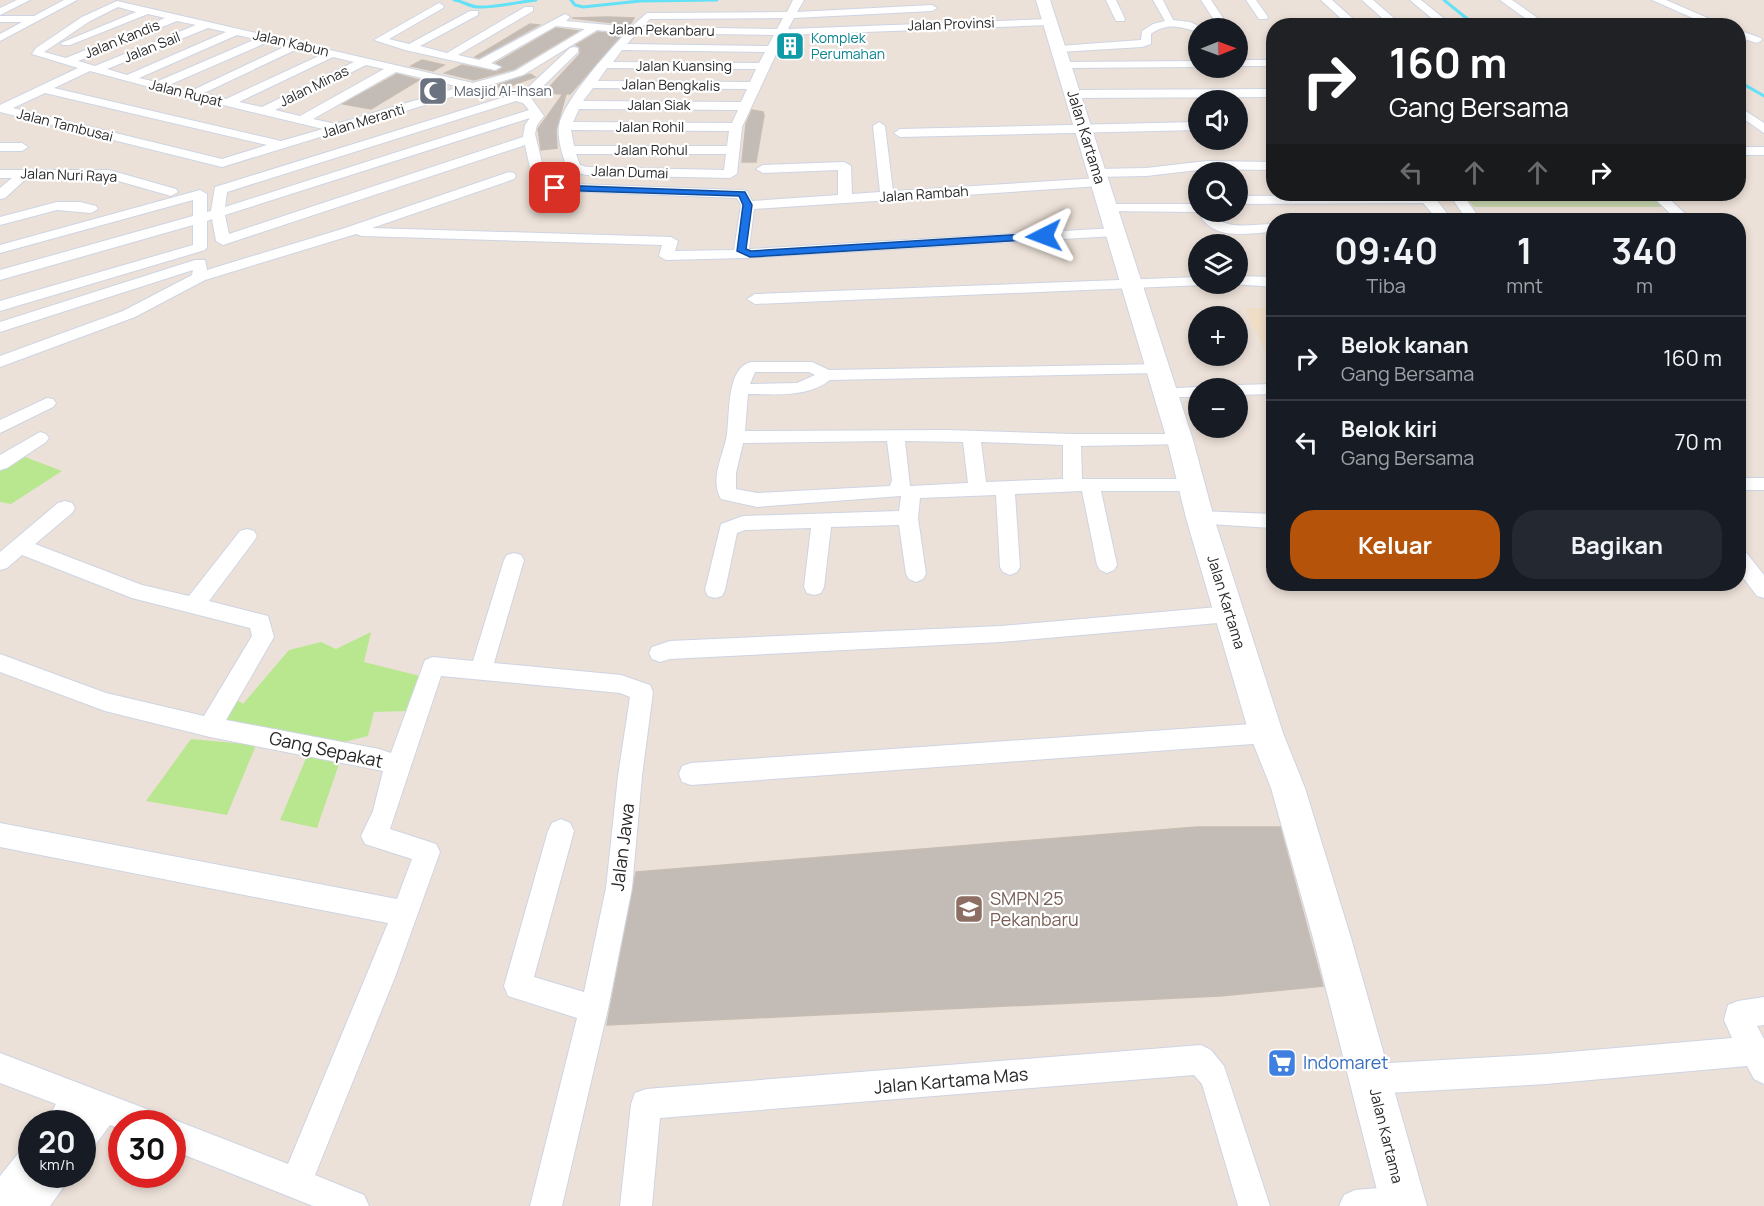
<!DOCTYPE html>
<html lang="id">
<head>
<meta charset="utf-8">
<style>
	body { margin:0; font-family:Manrope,sans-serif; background:#242831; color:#f1f3f6; height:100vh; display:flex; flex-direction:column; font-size:22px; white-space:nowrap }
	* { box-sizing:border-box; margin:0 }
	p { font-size:20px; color:#9ea1a6 }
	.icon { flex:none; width:33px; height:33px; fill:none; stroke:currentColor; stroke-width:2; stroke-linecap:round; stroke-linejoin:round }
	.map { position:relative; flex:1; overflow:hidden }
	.details { position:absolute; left:1266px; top:213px; width:480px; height:378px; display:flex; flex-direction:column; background:#171b24; border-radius:24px; box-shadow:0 3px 9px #0003 }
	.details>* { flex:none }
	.top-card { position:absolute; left:1266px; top:18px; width:480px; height:183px; border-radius:24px; box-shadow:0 3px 9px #0003; background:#202124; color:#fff; overflow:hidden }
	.needle { width:39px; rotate:89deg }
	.tools { position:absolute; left:1188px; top:18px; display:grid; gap:12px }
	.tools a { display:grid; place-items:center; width:60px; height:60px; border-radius:50%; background:#171b24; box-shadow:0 3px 9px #0003; font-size:30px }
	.speed { position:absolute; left:18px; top:1110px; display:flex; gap:12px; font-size:30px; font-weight:700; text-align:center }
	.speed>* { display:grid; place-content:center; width:78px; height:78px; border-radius:50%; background:#171b24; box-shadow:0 3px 9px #0003; line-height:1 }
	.speed small { font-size:15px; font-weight:400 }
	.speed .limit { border:9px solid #d22; background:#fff; color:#111 }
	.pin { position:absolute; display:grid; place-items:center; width:51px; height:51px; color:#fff; margin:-26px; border-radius:12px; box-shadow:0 3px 9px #0006 }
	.me { position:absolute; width:66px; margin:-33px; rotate:267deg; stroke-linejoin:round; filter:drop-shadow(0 0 4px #0008) }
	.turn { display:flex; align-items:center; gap:21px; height:126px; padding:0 24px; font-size:27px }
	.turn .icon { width:78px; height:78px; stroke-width:2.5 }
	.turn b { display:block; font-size:42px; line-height:51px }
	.lanes { display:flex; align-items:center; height:57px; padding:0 24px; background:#0003; justify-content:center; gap:30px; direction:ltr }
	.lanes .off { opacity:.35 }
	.eta { display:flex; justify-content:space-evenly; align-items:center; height:102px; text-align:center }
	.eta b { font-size:36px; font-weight:700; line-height:42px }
	.action { display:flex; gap:12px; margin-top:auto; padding:12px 24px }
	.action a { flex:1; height:69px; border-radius:24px; background:#b45309; color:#fff; font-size:24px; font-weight:700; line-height:69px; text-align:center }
	.action a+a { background:#242831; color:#f1f3f6 }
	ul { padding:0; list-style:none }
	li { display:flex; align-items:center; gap:18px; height:84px; padding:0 24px; border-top:2px solid #363941 }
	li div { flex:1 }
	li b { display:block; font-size:22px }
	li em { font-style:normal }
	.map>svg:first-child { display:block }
	.education { fill:#efddc6 }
	.green { fill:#b8e790 }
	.cemetery { fill:#c7d7ae }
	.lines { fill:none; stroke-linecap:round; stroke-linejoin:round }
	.stream { stroke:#62e1f7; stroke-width:3 }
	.building { fill:#c3bbb5; stroke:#c7bdb2; stroke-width:1.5 }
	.street-casing { stroke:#cdd4e3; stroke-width:2 }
	.secondary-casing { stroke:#cdd4e3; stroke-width:2 }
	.street { fill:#fff; fill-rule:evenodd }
	.secondary { fill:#fff; fill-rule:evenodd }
	.route { fill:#1a73e8; stroke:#114b97; stroke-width:1.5 }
	.labels { text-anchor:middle; stroke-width:4.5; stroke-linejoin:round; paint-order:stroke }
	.far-street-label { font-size:14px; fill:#282828; stroke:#fff }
	.far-culture-label { font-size:14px; fill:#0d838f; stroke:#fff; text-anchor:start }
	.far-worship-label { font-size:14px; fill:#5b616d; stroke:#fff; text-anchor:start }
	.street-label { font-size:15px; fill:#282828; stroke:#fff }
	.near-street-label { font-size:18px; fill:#282828; stroke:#fff }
	.near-education-label { font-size:18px; fill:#785e54; stroke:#fff; text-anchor:start }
	.near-shop-label { font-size:18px; fill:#366cbe; stroke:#fff; text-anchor:start }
</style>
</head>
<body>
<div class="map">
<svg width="1764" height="1206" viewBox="0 0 1764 1206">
	<rect width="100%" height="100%" fill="#ece1d8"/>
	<!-- education -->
	<polygon class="education" points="1244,308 1273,308 1273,351 1265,351"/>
	<!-- green -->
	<g class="green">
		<polygon points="20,455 62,471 11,504 0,502 0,468"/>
		<polygon points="371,632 364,662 420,676 408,711 374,712 368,736 340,743 225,722 232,696 243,704 289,650 321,642 336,649"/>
		<polygon points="191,739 256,745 227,815 146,801"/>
		<polygon points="307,756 340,761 317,828 280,820"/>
	</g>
	<!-- cemetery -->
	<polygon class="cemetery" points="1463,194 1652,194 1666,207 1474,207"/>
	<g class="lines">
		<!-- stream -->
		<g class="stream">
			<path d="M454 0C463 1 468 6 477 7 496 8 517 2 536 0"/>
			<polyline points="571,0 575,5 583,7 640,1 717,0"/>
			<polyline points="1444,0 1476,26"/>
			<polyline points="1738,81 1764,96"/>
		</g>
	</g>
	<!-- building -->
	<g class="building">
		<polygon points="572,18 608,17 634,18 630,25"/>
		<polygon points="530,24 539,25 479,58 475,57"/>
		<polygon points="556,28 578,31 514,69 474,80 445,73 462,65 496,72 503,68 496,63"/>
		<polygon points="598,32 621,35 570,94 566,94 556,130 557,148 541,150 538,129 563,94 544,93 580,54 580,47 576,45"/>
		<polygon points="422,60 444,65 433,71 411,66"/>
		<polygon points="397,74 419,80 371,109 343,104"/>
		<polygon points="530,74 535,77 504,88 495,86"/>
		<polygon points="752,110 763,112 764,115 756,162 742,162 746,124"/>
		<polygon points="1197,827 1280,827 1323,986 1220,996 607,1025 636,872"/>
	</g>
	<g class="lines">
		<!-- street casing -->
		<g class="street-casing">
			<g id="street">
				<polygon points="17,0 30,0 0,15 0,8"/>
				<polygon points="64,0 77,0 0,41 0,34 22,22 0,22 0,16 34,16"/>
				<path d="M793 0H804L797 12 932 5 937 8 932 11 794 18 788 29 1050 19 1055 22 1050 25 785 35 742 127 737 174 730 178 587 175 569 171C563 160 557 138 559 126 563 101 607 53 626 33L597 30 523 75 222 167 0 112V105L78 68 32 54 36 48 82 17 117 1 473 83 515 71 585 29 556 26 491 63 501 67 495 70 405 50 374 40 439 3 444 6 443 8 389 39 409 44 470 11H478V15L420 46 447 53 525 7H533V11L458 55 479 60 565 14 570 17 566 21 631 27 647 13 787 12ZM118 7 136 12 61 43 62 45H70L148 14 165 18 66 58 44 52 90 21ZM783 18 777 29 642 27 650 19ZM177 21 196 25 95 66 78 61ZM208 28 226 32 127 75 107 69ZM637 33 774 35 768 46 627 44ZM237 35 256 39 156 82 139 78ZM268 42 286 46 191 91 169 85ZM297 49 321 55 226 99 204 93ZM622 50 765 52 759 63 613 62ZM333 57 354 62 262 107 239 102ZM366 65 384 69 300 116 275 110ZM607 68 756 69 750 82 598 81ZM90 71 183 96 189 100 194 98 323 129 281 141 54 88ZM396 72 460 87 336 124 313 119ZM593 88 747 89 741 102 583 101ZM45 93 267 145 222 159 13 108ZM579 109 738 110 732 123 573 122ZM571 130 729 131 727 146H574ZM576 154H726L724 170 587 167 580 165Z"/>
				<polygon points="1106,0 1116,0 1125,19 1124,21 1116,21"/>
				<path d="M1153 0H1163L1173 20 1190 22 1203 28H1198V32C1181 27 1167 22 1151 34V44L1142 47 1059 52 1054 49 1059 46 1141 40 1142 31 1153 24 1165 21Z"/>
				<polygon points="1201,0 1211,0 1223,18 1222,20 1214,20"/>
				<polygon points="1246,0 1256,0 1268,17 1267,19 1259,19"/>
				<polygon points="1321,0 1332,0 1361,26 1349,26"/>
				<polygon points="1362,0 1373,0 1403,26 1391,26"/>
				<polygon points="1410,0 1421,0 1453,26 1441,26"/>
				<polygon points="1500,0 1512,0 1549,26 1536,26"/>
				<polygon points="1652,0 1666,0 1726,26 1711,26"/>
				<polygon points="1738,30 1761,38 1762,40 1757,43 1738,37"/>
				<path d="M574 47 578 48V52L531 98 544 116 537 125 535 134 547 183 742 190 747 191 752 201 838 195V170L763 173 756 169 763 165 844 162 851 166 852 194 880 192 873 126 879 122 885 126 893 191 1100 178 1107 182 1100 186 754 209 749 249 1115 228 1122 232 1115 236 744 258 666 260 659 256 662 245 362 236 356 234 205 280 135 317 0 367V356L123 311 192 275 193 270 0 332V322L195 260H205L207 270 342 229 509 172 514 173 516 176 514 179 372 228 671 237 678 241 675 251 734 250 741 205 737 198 538 190 533 182 525 145 223 245 216 241 212 219 207 221V247L205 250 0 311V301L193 245V225L0 280V270L193 216V200L0 253V245L200 190 207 194V212L211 211 215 187 511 95 521 94 570 48ZM516 101 523 103 529 110 225 207 227 192ZM530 118 525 125 523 137 229 234 225 215Z"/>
				<rect x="1238" y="60" width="36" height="6"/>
				<polygon points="1198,61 1198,67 1064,68 1058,65 1064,62"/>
				<polygon points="1274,89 1274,97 1074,98 1068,94 1074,90"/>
				<polygon points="1738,106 1764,123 1764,133 1738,115"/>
				<polygon points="1198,122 1198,130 900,137 894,133 900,129"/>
				<polygon points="0,143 22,143 28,147 22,151 0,151"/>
				<rect x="1738" y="147" width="26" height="8"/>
				<polygon points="1207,161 1274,162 1274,170 1207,169 1146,176 1096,177 1089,173 1096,169 1146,168"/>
				<polygon points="0,170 109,170 176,189 178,192 171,196 108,178 27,178 5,198 0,199 0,188 12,178 0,178"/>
				<polygon points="1449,194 1462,194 1481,220 1467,220"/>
				<polygon points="1650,194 1664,194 1692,220 1677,220"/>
				<polygon points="1425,195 1436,199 1452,220 1438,220 1423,203 1238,204 1238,196"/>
				<polygon points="57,202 80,202 96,206 98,209 91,213 57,210 0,225 0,217"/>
				<path d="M1106 204H1198V212H1212C1223 232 1253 224 1274 224V232C1245 233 1213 242 1198 212L1101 211 1099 208Z"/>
				<polygon points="1238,276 1274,277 1274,287 1233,284 1238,284"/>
				<polygon points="1198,277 1198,284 1205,284 1203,285 755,304 747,299 755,294"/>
				<path d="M751 362H812L829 370 1162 364 1164 368 1162 372 1156 373 830 380C807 398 776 394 748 394L745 431 946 430 1072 434H1180L1186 436 1189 440 1186 444 1081 446 1082 479H1192L1199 480 1201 485 1199 490 1192 491H1101L1117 565 1114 570 1107 573 1100 570 1097 565 1082 491 1015 494 1020 567 1017 572 1010 575 1003 572 1000 567 996 495 920 498 918 518 926 574 923 579 916 582 909 579 906 574 899 525 831 527 824 587 821 593 814 595 807 593 804 587 811 528 745 530 737 533 725 590 722 596 715 598 708 596 705 590 721 524 743 516 899 511 901 496 757 507 721 499C709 477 724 455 727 434 730 414 726 368 751 362ZM755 372H809L815 375 797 383 750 384ZM887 441 892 480 890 486 757 493 736 489V473L743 443ZM905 441 963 442 968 483 910 486ZM981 442 1063 445V479L986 482Z"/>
				<polygon points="1274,384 1274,394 1238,395 1238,388 1230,388 1238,385"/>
				<polygon points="1198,387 1204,388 1198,388 1198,397 1158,397 1155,393 1158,389"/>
				<polygon points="47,398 53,399 56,403 53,407 0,433 0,420"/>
				<polygon points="40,432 46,434 49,438 46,442 7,468 0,470 0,455"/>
				<rect x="1738" y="478" width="26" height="12"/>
				<polygon points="65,501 72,503 75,508 72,513 35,544 142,585 189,596 240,531 247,529 254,531 257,536 254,541 209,601 268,616 274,637 226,720 379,749 391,753 425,660 433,657 473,661 504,560 507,555 514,553 521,555 524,560 494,663 621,675 650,685 653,692 642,776 632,888 608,1009 562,1206 530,1206 577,1018 508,996 504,986 548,831 552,823 561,819 570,823 574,831 534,977 584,992 606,888 618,776 630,697 620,693 441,676 390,829 436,844 440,852 395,977 315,1175 364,1195 369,1206 313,1206 172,1150 172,1124 122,1124 122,1130 110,1125 93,1148 82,1152 82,1124 45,1124 56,1104 0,1083 0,1053 157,1113 161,1123 172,1119 288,1164 388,923 0,847 0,823 397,899 412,859 365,844 361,836 373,811 383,771 210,737 105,711 0,672 0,654 106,693 204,716 252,636 250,628 132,598 22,555 7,568 0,570 0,552 58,503"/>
				<polygon points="1200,511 1274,514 1274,528 1193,523 1190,518 1193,513"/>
				<polygon points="1738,549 1745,551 1764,575 1764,598 1757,596 1738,571"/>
				<polygon points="1229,606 1236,608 1240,614 1236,620 1229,622 1001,642 670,659 660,662 652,659 649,653 652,647 670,641 1001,626"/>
				<polygon points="1266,723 1274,726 1278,733 1274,740 1266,743 691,785 682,782 679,774 682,766 691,763"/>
				<polygon points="1764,997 1764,1025 1757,1026 1764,1039 1764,1084 1754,1079 1747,1066 1546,1084 1371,1094 1361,1089 1356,1079 1361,1069 1371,1064 1546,1054 1732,1038 1724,1020 1728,1005 1738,1001"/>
				<polygon points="1201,1045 1211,1050 1224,1066 1270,1206 1238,1206 1202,1084 1194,1075 660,1118 652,1206 620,1206 631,1104 635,1093 646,1089"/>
				<polygon points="32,1146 32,1174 70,1174 65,1185 50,1206 0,1206 0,1176 21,1150"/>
				<polygon points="1403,1186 1414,1191 1419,1202 1417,1206 1339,1206 1344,1195 1355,1190"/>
			</g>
		</g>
		<!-- secondary casing -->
		<g class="secondary-casing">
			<polygon id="secondary" points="1036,0 1050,0 1193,440 1214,518 1283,733 1305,788 1351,938 1427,1206 1381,1206 1313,938 1271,788 1249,733 1186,518 1167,440"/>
		</g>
		<!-- street -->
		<use href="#street" class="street"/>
		<!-- secondary -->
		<use href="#secondary" class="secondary"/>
	</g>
	<!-- route -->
	<polygon class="route" points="555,185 745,192 752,205 746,249 751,251 1044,233 1048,236 1044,239 750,257 737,251 743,205 739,196 552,190 551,188"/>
	<!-- icons -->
	<defs>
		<g id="building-square" transform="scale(1.5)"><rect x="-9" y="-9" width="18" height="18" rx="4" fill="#0f9aa8" stroke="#fff"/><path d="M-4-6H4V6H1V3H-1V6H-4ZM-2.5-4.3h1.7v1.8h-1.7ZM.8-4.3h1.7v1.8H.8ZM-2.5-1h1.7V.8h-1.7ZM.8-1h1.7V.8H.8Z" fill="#fff"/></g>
		<g id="mosque-square" transform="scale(1.5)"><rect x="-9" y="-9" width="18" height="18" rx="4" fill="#6b7280" stroke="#fff"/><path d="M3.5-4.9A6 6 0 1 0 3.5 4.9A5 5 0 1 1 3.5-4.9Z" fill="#fff"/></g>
		<g id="school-square" transform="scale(1.5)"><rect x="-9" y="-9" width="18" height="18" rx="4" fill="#8d6e63" stroke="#fff"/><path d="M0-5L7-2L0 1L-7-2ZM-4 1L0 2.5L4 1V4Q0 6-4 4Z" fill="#fff"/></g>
		<g id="supermarket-square" transform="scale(1.5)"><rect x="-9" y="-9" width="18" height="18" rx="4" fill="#3f7fe0" stroke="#fff"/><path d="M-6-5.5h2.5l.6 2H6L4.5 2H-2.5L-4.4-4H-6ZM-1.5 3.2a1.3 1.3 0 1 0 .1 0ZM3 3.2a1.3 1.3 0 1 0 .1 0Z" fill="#fff"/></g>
	</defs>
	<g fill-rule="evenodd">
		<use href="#building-square" x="790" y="46"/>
		<use href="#mosque-square" x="433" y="91"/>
		<use href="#school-square" x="969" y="909"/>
		<use href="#supermarket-square" x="1282" y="1063"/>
	</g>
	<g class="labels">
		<!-- far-street labels -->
		<g class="far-street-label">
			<text transform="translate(951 24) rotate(-2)" y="5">Jalan Provinsi</text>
			<text transform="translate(662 30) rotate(1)" y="5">Jalan Pekanbaru</text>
			<text transform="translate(122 39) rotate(-22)" y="5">Jalan Kandis</text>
			<text transform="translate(291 43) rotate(13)" y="5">Jalan Kabun</text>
			<text transform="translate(152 47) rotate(-22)" y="5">Jalan Sail</text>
			<text x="684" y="71">Jalan Kuansing</text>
			<text transform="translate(671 85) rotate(1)" y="5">Jalan Bengkalis</text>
			<text transform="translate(314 86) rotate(-26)" y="5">Jalan Minas</text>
			<text transform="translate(186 93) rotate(14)" y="5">Jalan Rupat</text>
			<text x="659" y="110">Jalan Siak</text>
			<text transform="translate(363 121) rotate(-17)" y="5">Jalan Meranti</text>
			<text transform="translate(65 125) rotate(14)" y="5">Jalan Tambusai</text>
			<text x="650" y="132">Jalan Rohil</text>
			<text x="651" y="155">Jalan Rohul</text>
			<text transform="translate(630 172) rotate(2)" y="5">Jalan Dumai</text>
			<text transform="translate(69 175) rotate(2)" y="5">Jalan Nuri Raya</text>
			<text transform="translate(924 194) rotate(-4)" y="5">Jalan Rambah</text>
		</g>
		<!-- far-culture labels -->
		<g class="far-culture-label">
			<text x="811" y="43">Komplek<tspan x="811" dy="16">Perumahan</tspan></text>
		</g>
		<!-- far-worship labels -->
		<g class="far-worship-label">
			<text x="454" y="96">Masjid Al-Ihsan</text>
		</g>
		<!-- street labels -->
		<g class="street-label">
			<text transform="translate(1086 137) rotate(73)" y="5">Jalan Kartama</text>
			<text transform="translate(1226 602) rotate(73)" y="5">Jalan Kartama</text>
			<text transform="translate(1386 1136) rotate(76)" y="5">Jalan Kartama</text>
		</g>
		<!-- near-street labels -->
		<g class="near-street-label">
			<text transform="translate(326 750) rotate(12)" y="6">Gang Sepakat</text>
			<text transform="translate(623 847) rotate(-83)" y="6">Jalan Jawa</text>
			<text transform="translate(951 1081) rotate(-5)" y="6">Jalan Kartama Mas</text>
		</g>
		<!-- near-education labels -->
		<g class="near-education-label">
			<text x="990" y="905">SMPN 25<tspan x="990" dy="21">Pekanbaru</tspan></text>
		</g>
		<!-- near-shop labels -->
		<g class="near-shop-label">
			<text x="1303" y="1069">Indomaret</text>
		</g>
	</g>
</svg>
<div class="tools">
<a><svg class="needle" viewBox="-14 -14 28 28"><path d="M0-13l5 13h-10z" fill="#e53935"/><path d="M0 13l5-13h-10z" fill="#9ea1a6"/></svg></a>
<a><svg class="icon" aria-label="sound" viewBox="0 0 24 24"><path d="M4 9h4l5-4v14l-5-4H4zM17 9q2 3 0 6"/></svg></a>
<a><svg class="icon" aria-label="search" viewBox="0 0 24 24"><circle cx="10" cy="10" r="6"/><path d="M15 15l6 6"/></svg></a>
<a><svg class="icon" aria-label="layers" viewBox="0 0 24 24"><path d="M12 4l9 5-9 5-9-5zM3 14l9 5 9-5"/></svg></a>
<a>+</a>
<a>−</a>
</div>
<div class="speed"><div>20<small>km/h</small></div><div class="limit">30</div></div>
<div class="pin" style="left:555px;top:188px;background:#d93025"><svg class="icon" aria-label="arrive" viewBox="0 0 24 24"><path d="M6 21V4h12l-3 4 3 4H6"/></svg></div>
<svg class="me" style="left:1044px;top:236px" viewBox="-20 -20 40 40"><path d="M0-17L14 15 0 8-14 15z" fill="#1a73e8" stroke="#fff" stroke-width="4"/></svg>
<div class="top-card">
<div class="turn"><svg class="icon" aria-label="right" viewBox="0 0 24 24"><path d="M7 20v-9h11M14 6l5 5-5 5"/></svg><div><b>160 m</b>Gang Bersama</div></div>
<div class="lanes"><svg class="icon off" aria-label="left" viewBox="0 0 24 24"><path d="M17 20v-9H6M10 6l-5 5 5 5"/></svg><svg class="icon off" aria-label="ahead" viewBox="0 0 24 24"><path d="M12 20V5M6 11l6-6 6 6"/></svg><svg class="icon off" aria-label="ahead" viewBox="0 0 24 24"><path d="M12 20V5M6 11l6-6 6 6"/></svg><svg class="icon" aria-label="right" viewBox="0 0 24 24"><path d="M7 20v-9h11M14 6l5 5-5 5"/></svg></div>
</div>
<section class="details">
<div class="eta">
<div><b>09:40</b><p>Tiba</p></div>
<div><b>1</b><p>mnt</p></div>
<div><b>340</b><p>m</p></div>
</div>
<ul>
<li><svg class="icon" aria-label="right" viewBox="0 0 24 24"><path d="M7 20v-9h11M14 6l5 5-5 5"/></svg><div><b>Belok kanan</b><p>Gang Bersama</p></div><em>160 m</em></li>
<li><svg class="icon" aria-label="left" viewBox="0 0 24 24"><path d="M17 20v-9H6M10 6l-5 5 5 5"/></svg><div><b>Belok kiri</b><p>Gang Bersama</p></div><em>70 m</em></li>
</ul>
<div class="action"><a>Keluar</a><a>Bagikan</a></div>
</section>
</div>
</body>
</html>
